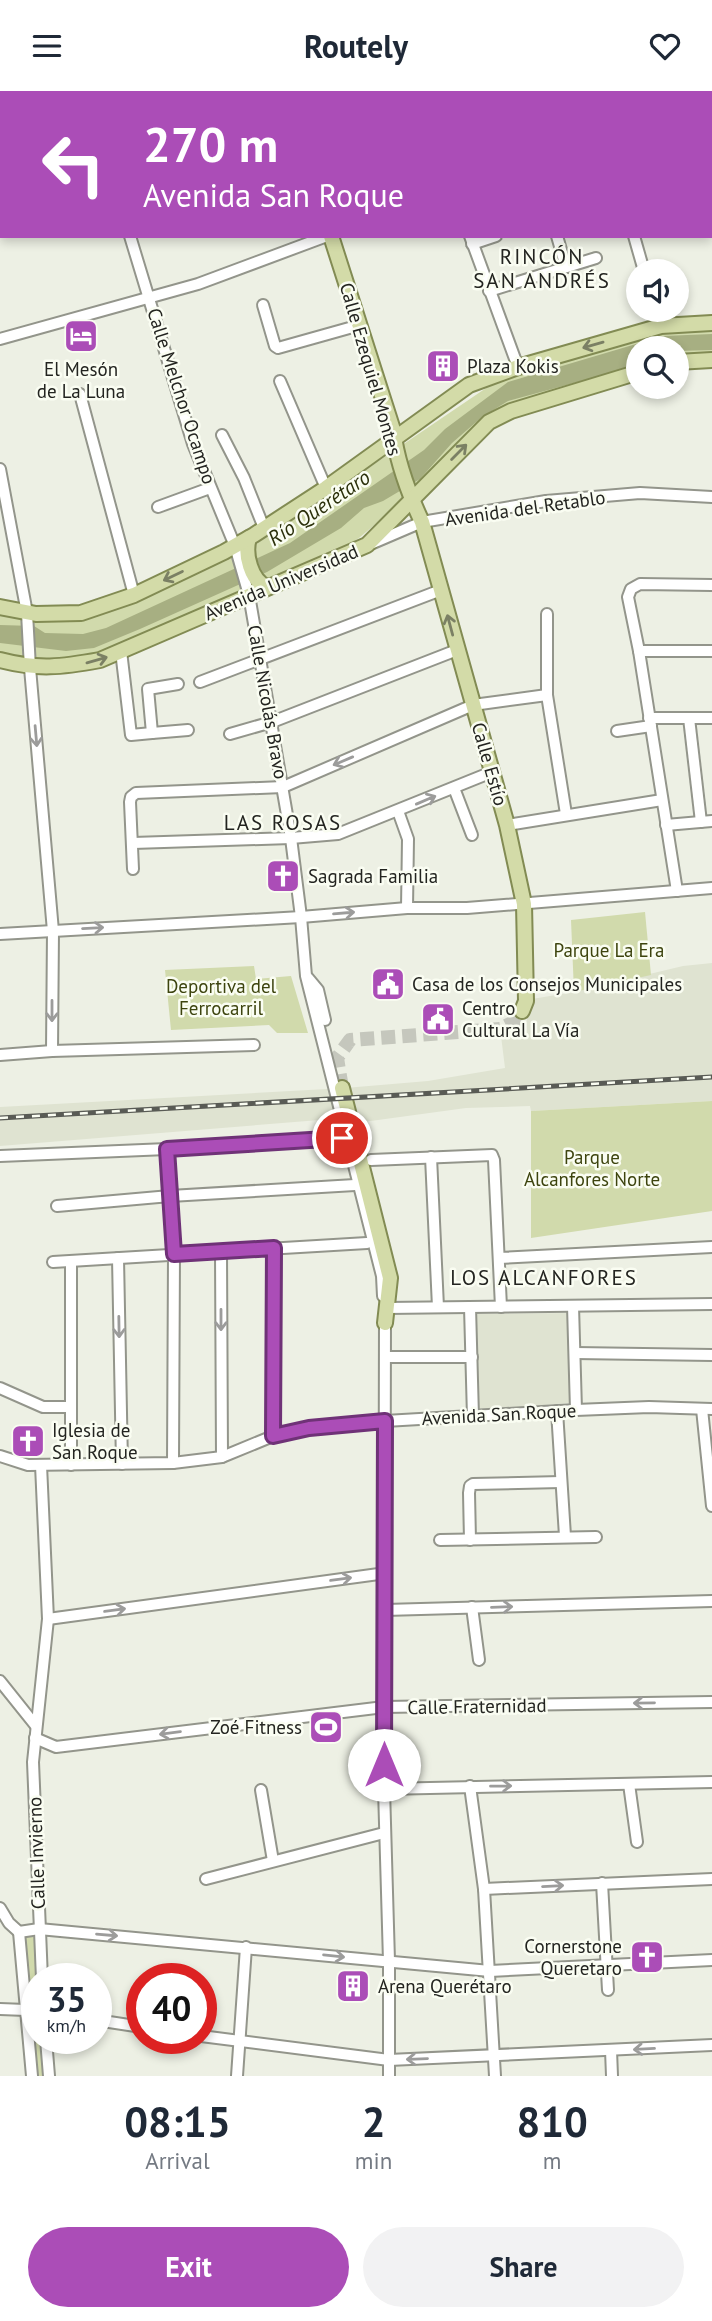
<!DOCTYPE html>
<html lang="en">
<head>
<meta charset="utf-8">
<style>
	body { margin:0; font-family:"PT Sans",sans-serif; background:#f2f2f3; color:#1f2937; height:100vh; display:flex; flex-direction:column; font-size:26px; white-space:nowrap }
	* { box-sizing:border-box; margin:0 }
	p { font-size:23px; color:#747a83 }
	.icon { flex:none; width:38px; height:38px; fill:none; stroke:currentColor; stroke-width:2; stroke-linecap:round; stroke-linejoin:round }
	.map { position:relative; height:1985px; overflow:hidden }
	.details { display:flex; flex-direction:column; background:#fff; flex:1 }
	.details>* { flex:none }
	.hud { position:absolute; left:0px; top:0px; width:712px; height:147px; box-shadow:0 4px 10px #0003; background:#ab4db7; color:#fff; overflow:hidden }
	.controls { position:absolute; left:626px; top:168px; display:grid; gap:14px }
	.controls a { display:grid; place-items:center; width:63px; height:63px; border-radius:50%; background:#fff; box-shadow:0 4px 10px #0003; font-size:35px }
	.speed { position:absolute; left:21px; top:1872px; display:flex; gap:14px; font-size:35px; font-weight:700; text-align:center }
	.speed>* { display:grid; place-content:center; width:91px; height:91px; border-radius:50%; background:#fff; box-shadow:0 4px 10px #0003; line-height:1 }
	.speed small { font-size:18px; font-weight:400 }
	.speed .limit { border:10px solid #d22; background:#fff; color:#111 }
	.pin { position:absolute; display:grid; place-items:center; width:60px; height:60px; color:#fff; margin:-30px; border:4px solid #fff; border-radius:50%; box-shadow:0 2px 7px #0007 }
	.me { position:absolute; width:77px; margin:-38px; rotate:0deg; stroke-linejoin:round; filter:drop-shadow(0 0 5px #0008) }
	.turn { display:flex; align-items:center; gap:24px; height:147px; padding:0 28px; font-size:32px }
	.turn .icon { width:91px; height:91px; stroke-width:2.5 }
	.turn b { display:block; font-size:49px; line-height:60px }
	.eta { display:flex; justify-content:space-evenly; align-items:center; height:119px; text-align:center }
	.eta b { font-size:42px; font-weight:600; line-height:49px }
	.primary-button { display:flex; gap:14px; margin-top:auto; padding:14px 28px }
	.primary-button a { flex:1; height:80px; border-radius:42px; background:#ab4db7; color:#fff; font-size:28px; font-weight:600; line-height:80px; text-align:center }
	.primary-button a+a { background:#f2f2f3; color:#1f2937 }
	header { display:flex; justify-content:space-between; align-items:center; height:91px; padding:0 28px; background:#fff; font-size:32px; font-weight:600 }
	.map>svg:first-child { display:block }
	.built { fill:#dfe3d1 }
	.green { fill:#d1daac }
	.water { fill:#a7af82 }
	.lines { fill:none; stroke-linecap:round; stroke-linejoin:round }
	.major-tunnel { stroke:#c5c7bd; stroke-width:14; stroke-dasharray:14 7; stroke-linecap:butt }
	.minor-casing { stroke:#93958b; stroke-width:14 }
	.major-casing { stroke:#828b53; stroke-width:18 }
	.minor { stroke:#fff; stroke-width:10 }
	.major { stroke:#d3dba8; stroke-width:14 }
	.rail-casing { stroke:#595b55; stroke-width:5 }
	.rail { stroke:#fafdf2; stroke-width:2.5; stroke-dasharray:8; stroke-linecap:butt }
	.oneway { stroke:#7b8064 }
	.oneway2 { stroke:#9c9c9b }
	.route-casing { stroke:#6f3277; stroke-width:18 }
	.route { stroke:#ab4db7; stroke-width:12 }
	.labels { text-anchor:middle; stroke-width:5; stroke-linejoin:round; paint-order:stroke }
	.poi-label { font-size:19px; fill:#232420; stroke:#fafdf2; text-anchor:start }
	.street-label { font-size:19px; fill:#232420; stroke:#fafdf2 }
	.park-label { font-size:19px; fill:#3d440e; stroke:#fafdf2 }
	.neighbourhood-label { font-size:21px; letter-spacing:2px; fill:#232420; stroke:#fafdf2 }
	.water-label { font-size:21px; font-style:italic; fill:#2b300b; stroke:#fafdf2 }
</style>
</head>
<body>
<header><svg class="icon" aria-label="menu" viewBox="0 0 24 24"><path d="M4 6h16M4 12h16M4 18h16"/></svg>Routely<svg class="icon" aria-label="heart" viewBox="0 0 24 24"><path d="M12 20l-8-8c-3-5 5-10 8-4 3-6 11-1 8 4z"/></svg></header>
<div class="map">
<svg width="712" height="1985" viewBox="0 0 712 1985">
	<rect width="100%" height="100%" fill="#edf0e4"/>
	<!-- built -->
	<g class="built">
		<polygon points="712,872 712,1010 531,1020 530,1015 466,1017 356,1032 351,1027 332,1028 0,1055 0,1016 345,997 428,990 505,977 501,945 524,940 532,908 574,901 683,875"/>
		<polygon points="569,1222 570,1312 477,1320 477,1223"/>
	</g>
	<!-- green -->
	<g class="green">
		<polygon points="712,238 712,264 677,266 677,257 639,257 639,275 487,325 469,340 399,413 359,447 329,465 282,487 266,490 238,500 139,548 83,567 45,570 20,568 0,563 0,522 76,527 95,525 249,458 495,291 670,239"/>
		<polygon points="645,821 651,884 574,901 571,829"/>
		<polygon points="254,875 256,888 291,885 308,942 277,942 269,934 171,939 165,879"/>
		<polygon points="712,1010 712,1120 531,1147 531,1020"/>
		<polygon points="35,1845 38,1888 37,1948 42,1948 45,1985 35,1985 25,1846"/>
	</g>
	<!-- water -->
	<polygon class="water" points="712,243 712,259 677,260 677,257 639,257 639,272 625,278 508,310 482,326 452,352 420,388 383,410 364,417 341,437 267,481 140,538 94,557 66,560 0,552 0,534 34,535 45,542 83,543 106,537 290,452 424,359 445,338 508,291 663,245"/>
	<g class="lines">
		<!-- major-tunnel -->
		<polyline class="major-tunnel" points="342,997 337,967 350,949 500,938 516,930 522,920"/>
		<!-- minor casing -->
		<g class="minor-casing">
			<g id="minor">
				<polyline points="80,0 81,2"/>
				<polyline points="587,0 588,2"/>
				<polyline points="639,2 641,0"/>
				<polyline points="0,67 2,67"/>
				<polyline points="710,70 712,77"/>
				<polyline points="0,140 2,139"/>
				<polyline points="130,145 193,353 235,455 249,504 291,747 301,826 306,885 382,1185 383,1205"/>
				<polyline points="470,145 518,276"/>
				<polyline points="557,145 566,176"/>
				<polyline points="634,145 644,180"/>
				<polyline points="472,153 496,145"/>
				<polyline points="489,200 596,167"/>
				<polyline points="263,214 275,255 278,257 360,234"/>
				<polyline points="656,219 661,235"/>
				<polyline points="0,248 198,193 327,145"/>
				<polyline points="280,290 326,397"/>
				<polyline points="80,303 134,504"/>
				<polyline points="222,344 244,387 264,437"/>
				<polyline points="0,378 27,522 30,577 53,840 52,960"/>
				<polyline points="158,416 210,397"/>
				<polyline points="373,452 422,431 546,410 640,402 712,406"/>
				<polyline points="547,523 547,604 566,723"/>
				<polyline points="121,560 131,644 152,642 148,598 178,593"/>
				<polyline points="639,560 712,560"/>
				<polyline points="200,591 441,499"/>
				<polyline points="649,627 712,627"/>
				<polyline points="689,627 701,731"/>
				<polyline points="617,640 651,635"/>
				<polyline points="152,642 188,639"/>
				<polyline points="230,643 272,631 457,559"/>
				<polyline points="454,697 472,744"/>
				<polyline points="398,720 408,748 407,817"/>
				<polyline points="507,734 662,709"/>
				<polyline points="666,734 712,730"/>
				<polyline points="133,752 291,747 338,743 492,681"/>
				<polyline points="133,778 130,711 131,706 136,702 283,696 473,614 547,604"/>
				<polyline points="677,800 639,560 628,506 631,498 640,493 712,494"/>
				<polyline points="0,843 301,826 407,817 467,817 712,797"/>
				<polyline points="308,887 318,899 325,929"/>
				<polyline points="0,964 52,960 254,954"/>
				<polyline points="167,1058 174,1163 173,1372"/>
				<polyline points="0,1065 167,1058 342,1047"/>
				<polyline points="431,1066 438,1216"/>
				<polyline points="371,1069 492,1064 494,1069 501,1216"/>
				<polyline points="57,1115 170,1105 355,1094"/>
				<polyline points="221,1161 222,1366"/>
				<polyline points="118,1167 122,1373"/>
				<polyline points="499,1167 712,1156"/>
				<polyline points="53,1171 367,1152"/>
				<polyline points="71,1171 71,1374"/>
				<polyline points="573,1215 576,1319"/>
				<polyline points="470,1216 473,1326"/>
				<polyline points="387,1217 712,1213"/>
				<polyline points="385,1225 384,1698 389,1870 389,1985"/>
				<polyline points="575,1262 712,1264"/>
				<polyline points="386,1266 472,1266"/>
				<polyline points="0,1297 43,1316 70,1316"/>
				<polyline points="702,1318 712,1415"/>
				<polyline points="557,1320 565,1445"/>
				<polyline points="273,1345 274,1157"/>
				<polyline points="0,1365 28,1374 173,1372 222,1366 273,1345 309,1337 385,1330 576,1319 649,1316 712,1318"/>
				<polyline points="41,1374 48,1528 33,1671 42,1888"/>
				<polyline points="440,1449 596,1446"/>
				<polyline points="470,1449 469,1402 470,1395 473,1393 561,1391"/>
				<polyline points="472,1516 479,1569"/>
				<polyline points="385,1519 712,1510"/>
				<polyline points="48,1528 386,1482"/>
				<polyline points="0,1590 36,1635"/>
				<polyline points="35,1647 56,1656 384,1616 712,1611"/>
				<polyline points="629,1693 637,1751"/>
				<polyline points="470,1695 484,1798 495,1985"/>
				<polyline points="384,1698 712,1691"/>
				<polyline points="261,1699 273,1770"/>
				<polyline points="206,1788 384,1742"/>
				<polyline points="602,1792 608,1899"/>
				<polyline points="484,1798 712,1788"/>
				<polyline points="0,1817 9,1832 19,1841"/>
				<polyline points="19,1841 39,1838 490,1880 712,1869"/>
				<polyline points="19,1841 32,1985"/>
				<polyline points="0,1918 26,1919"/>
				<polyline points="96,1929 142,1936"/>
				<polyline points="201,1945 389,1969 712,1954"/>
				<polyline points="46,1948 49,1985"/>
				<polyline points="611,1959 612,1985"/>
				<polyline points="237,1985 246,1856"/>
			</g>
		</g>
		<!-- major casing -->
		<g class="major-casing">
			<g id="major">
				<polyline points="285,0 285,2"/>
				<path d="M331 145 393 339C397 372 408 401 422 431L507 734 524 813 526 910 522 920"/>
				<polyline points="677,271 712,269"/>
				<path d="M249 447C244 463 251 490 267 496"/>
				<polyline points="0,516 36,523 81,522 134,504 224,461 254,444 326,397 469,294 518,276 661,235 712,232"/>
				<path d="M0 569C38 579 62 576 100 569L367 454 489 331 511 320 639 281"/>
				<polyline points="342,997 390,1187 385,1232"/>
			</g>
		</g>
		<!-- minor -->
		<use href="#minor" class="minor"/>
		<!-- major -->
		<use href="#major" class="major"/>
		<!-- rail casing -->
		<g class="rail-casing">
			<polyline id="rail" points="0,1027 712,986"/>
		</g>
		<!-- rail -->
		<use href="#rail" class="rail"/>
	</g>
	<!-- one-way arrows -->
	<defs><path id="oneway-shaft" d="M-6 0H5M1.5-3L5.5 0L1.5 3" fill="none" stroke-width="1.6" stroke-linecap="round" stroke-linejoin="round" transform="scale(1.75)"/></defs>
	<g class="oneway">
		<use href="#oneway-shaft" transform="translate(593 254) rotate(164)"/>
		<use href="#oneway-shaft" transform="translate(459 361) rotate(-45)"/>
		<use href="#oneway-shaft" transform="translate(173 485) rotate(154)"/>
		<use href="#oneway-shaft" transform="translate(450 534) rotate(-105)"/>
		<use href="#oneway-shaft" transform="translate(97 569) rotate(-16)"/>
	</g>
	<g class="oneway2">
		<use href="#oneway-shaft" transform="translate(36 645) rotate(85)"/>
		<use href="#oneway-shaft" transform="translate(343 670) rotate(157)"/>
		<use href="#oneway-shaft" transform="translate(426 709) rotate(-23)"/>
		<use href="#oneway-shaft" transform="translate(344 822) rotate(-5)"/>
		<use href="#oneway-shaft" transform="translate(93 837) rotate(-3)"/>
		<use href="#oneway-shaft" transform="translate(52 920) rotate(90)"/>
		<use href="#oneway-shaft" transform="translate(221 1229) rotate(90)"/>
		<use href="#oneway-shaft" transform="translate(119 1236) rotate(89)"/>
		<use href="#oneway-shaft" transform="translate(341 1488) rotate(-8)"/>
		<use href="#oneway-shaft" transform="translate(502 1516) rotate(-2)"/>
		<use href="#oneway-shaft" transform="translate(115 1519) rotate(-8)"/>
		<use href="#oneway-shaft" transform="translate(644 1612) rotate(179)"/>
		<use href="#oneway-shaft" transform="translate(170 1642) rotate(173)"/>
		<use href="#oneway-shaft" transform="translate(501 1695) rotate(-1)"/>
		<use href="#oneway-shaft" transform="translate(553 1795) rotate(-3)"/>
		<use href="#oneway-shaft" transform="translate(107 1844) rotate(5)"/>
		<use href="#oneway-shaft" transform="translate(334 1865) rotate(6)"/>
		<use href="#oneway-shaft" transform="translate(644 1958) rotate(177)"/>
		<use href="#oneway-shaft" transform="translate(417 1968) rotate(178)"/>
	</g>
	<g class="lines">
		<!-- route casing -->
		<g class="route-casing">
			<polyline id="route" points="342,1047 167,1058 174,1163 274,1157 273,1345 309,1337 385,1330 384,1674"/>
		</g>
		<!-- route -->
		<use href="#route" class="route"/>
	</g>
	<!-- icons -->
	<defs>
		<g id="hotel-square" transform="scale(1.75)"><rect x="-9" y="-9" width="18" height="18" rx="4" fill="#ab4db7" stroke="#fafdf2"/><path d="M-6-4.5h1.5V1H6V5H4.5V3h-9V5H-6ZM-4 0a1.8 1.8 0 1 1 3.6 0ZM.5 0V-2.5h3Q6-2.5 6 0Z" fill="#fff"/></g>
		<g id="building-square" transform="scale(1.75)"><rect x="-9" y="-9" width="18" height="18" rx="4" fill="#ab4db7" stroke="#fafdf2"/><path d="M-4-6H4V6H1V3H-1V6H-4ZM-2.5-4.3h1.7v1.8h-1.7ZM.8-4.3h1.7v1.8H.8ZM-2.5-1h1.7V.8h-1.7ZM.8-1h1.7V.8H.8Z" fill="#fff"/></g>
		<g id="church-square" transform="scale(1.75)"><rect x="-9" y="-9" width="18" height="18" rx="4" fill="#ab4db7" stroke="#fafdf2"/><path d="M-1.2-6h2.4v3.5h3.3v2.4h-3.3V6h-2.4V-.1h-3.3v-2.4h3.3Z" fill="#fff"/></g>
		<g id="civic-square" transform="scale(1.75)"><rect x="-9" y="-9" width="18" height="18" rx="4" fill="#ab4db7" stroke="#fafdf2"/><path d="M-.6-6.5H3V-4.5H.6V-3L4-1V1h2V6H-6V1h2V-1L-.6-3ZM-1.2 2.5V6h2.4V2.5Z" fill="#fff"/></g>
		<g id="stadium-square" transform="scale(1.75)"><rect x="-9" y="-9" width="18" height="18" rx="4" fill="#ab4db7" stroke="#fafdf2"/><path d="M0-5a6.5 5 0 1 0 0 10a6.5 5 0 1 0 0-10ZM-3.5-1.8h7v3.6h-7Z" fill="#fff"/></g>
	</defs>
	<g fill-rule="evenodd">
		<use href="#hotel-square" x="81" y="245"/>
		<use href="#building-square" x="443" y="275"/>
		<use href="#church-square" x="283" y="785"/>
		<use href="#civic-square" x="388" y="893"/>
		<use href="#civic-square" x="438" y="928"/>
		<use href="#church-square" x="28" y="1350"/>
		<use href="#stadium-square" x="326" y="1636"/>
		<use href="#church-square" x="647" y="1866"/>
		<use href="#building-square" x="353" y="1895"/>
	</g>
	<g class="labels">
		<!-- poi labels -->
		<g class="poi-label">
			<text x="467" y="282">Plaza Kokis</text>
			<text x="81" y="285" text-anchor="middle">El Mesón<tspan x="81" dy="22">de La Luna</tspan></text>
			<text x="308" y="792">Sagrada Familia</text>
			<text x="412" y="900">Casa de los Consejos Municipales</text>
			<text x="462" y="924">Centro<tspan x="462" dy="22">Cultural La Vía</tspan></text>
			<text x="52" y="1346">Iglesia de<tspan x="52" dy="22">San Roque</tspan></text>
			<text x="302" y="1643" text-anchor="end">Zoé Fitness</text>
			<text x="622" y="1862" text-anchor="end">Cornerstone<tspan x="622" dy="22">Queretaro</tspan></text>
			<text x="378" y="1902">Arena Querétaro</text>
		</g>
		<!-- street labels -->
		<g class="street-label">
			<text transform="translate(371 278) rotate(74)" y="7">Calle Ezequiel Montes</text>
			<text transform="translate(182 305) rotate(72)" y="7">Calle Melchor Ocampo</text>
			<text transform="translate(525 417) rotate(-8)" y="7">Avenida del Retablo</text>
			<text transform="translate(281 491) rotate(-23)" y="7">Avenida Universidad</text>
			<text transform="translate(268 611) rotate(80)" y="7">Calle Nicolás Bravo</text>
			<text transform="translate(490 673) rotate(74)" y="7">Calle Estío</text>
			<text transform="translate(499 1323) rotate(-3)" y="7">Avenida San Roque</text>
			<text transform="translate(477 1615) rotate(-1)" y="7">Calle Fraternidad</text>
			<text transform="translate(36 1762) rotate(-92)" y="7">Calle Invierno</text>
		</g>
		<!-- park labels -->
		<g class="park-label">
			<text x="609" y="866">Parque La Era</text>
			<text x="221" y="902">Deportiva del<tspan x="221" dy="22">Ferrocarril</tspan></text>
			<text x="592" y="1073">Parque<tspan x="592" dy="22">Alcanfores Norte</tspan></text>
		</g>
		<!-- neighbourhood labels -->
		<g class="neighbourhood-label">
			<text x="542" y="173">RINCÓN<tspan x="542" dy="24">SAN ANDRÉS</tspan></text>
			<text x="283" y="739">LAS ROSAS</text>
			<text x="544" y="1194">LOS ALCANFORES</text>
		</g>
		<!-- water labels -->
		<g class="water-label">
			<text transform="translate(319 417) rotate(-34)" y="7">Río Querétaro</text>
		</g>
	</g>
</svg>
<div class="controls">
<a><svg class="icon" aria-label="sound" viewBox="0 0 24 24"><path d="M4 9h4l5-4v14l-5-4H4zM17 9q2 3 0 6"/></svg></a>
<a><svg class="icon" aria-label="search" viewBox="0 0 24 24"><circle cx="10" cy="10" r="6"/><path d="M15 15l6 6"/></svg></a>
</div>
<div class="speed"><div>35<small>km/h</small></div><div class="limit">40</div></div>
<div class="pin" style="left:342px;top:1047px;background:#d93025"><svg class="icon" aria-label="arrive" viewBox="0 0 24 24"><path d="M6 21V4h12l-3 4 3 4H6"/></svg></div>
<svg class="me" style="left:384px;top:1674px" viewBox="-20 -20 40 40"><circle r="19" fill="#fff"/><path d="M0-13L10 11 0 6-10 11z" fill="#ab4db7"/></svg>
<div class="hud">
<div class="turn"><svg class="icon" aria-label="left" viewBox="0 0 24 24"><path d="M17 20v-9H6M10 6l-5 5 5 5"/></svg><div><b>270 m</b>Avenida San Roque</div></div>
</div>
</div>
<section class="details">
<div class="eta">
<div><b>08:15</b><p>Arrival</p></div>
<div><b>2</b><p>min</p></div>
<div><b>810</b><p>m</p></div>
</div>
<div class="primary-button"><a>Exit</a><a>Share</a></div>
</section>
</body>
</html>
